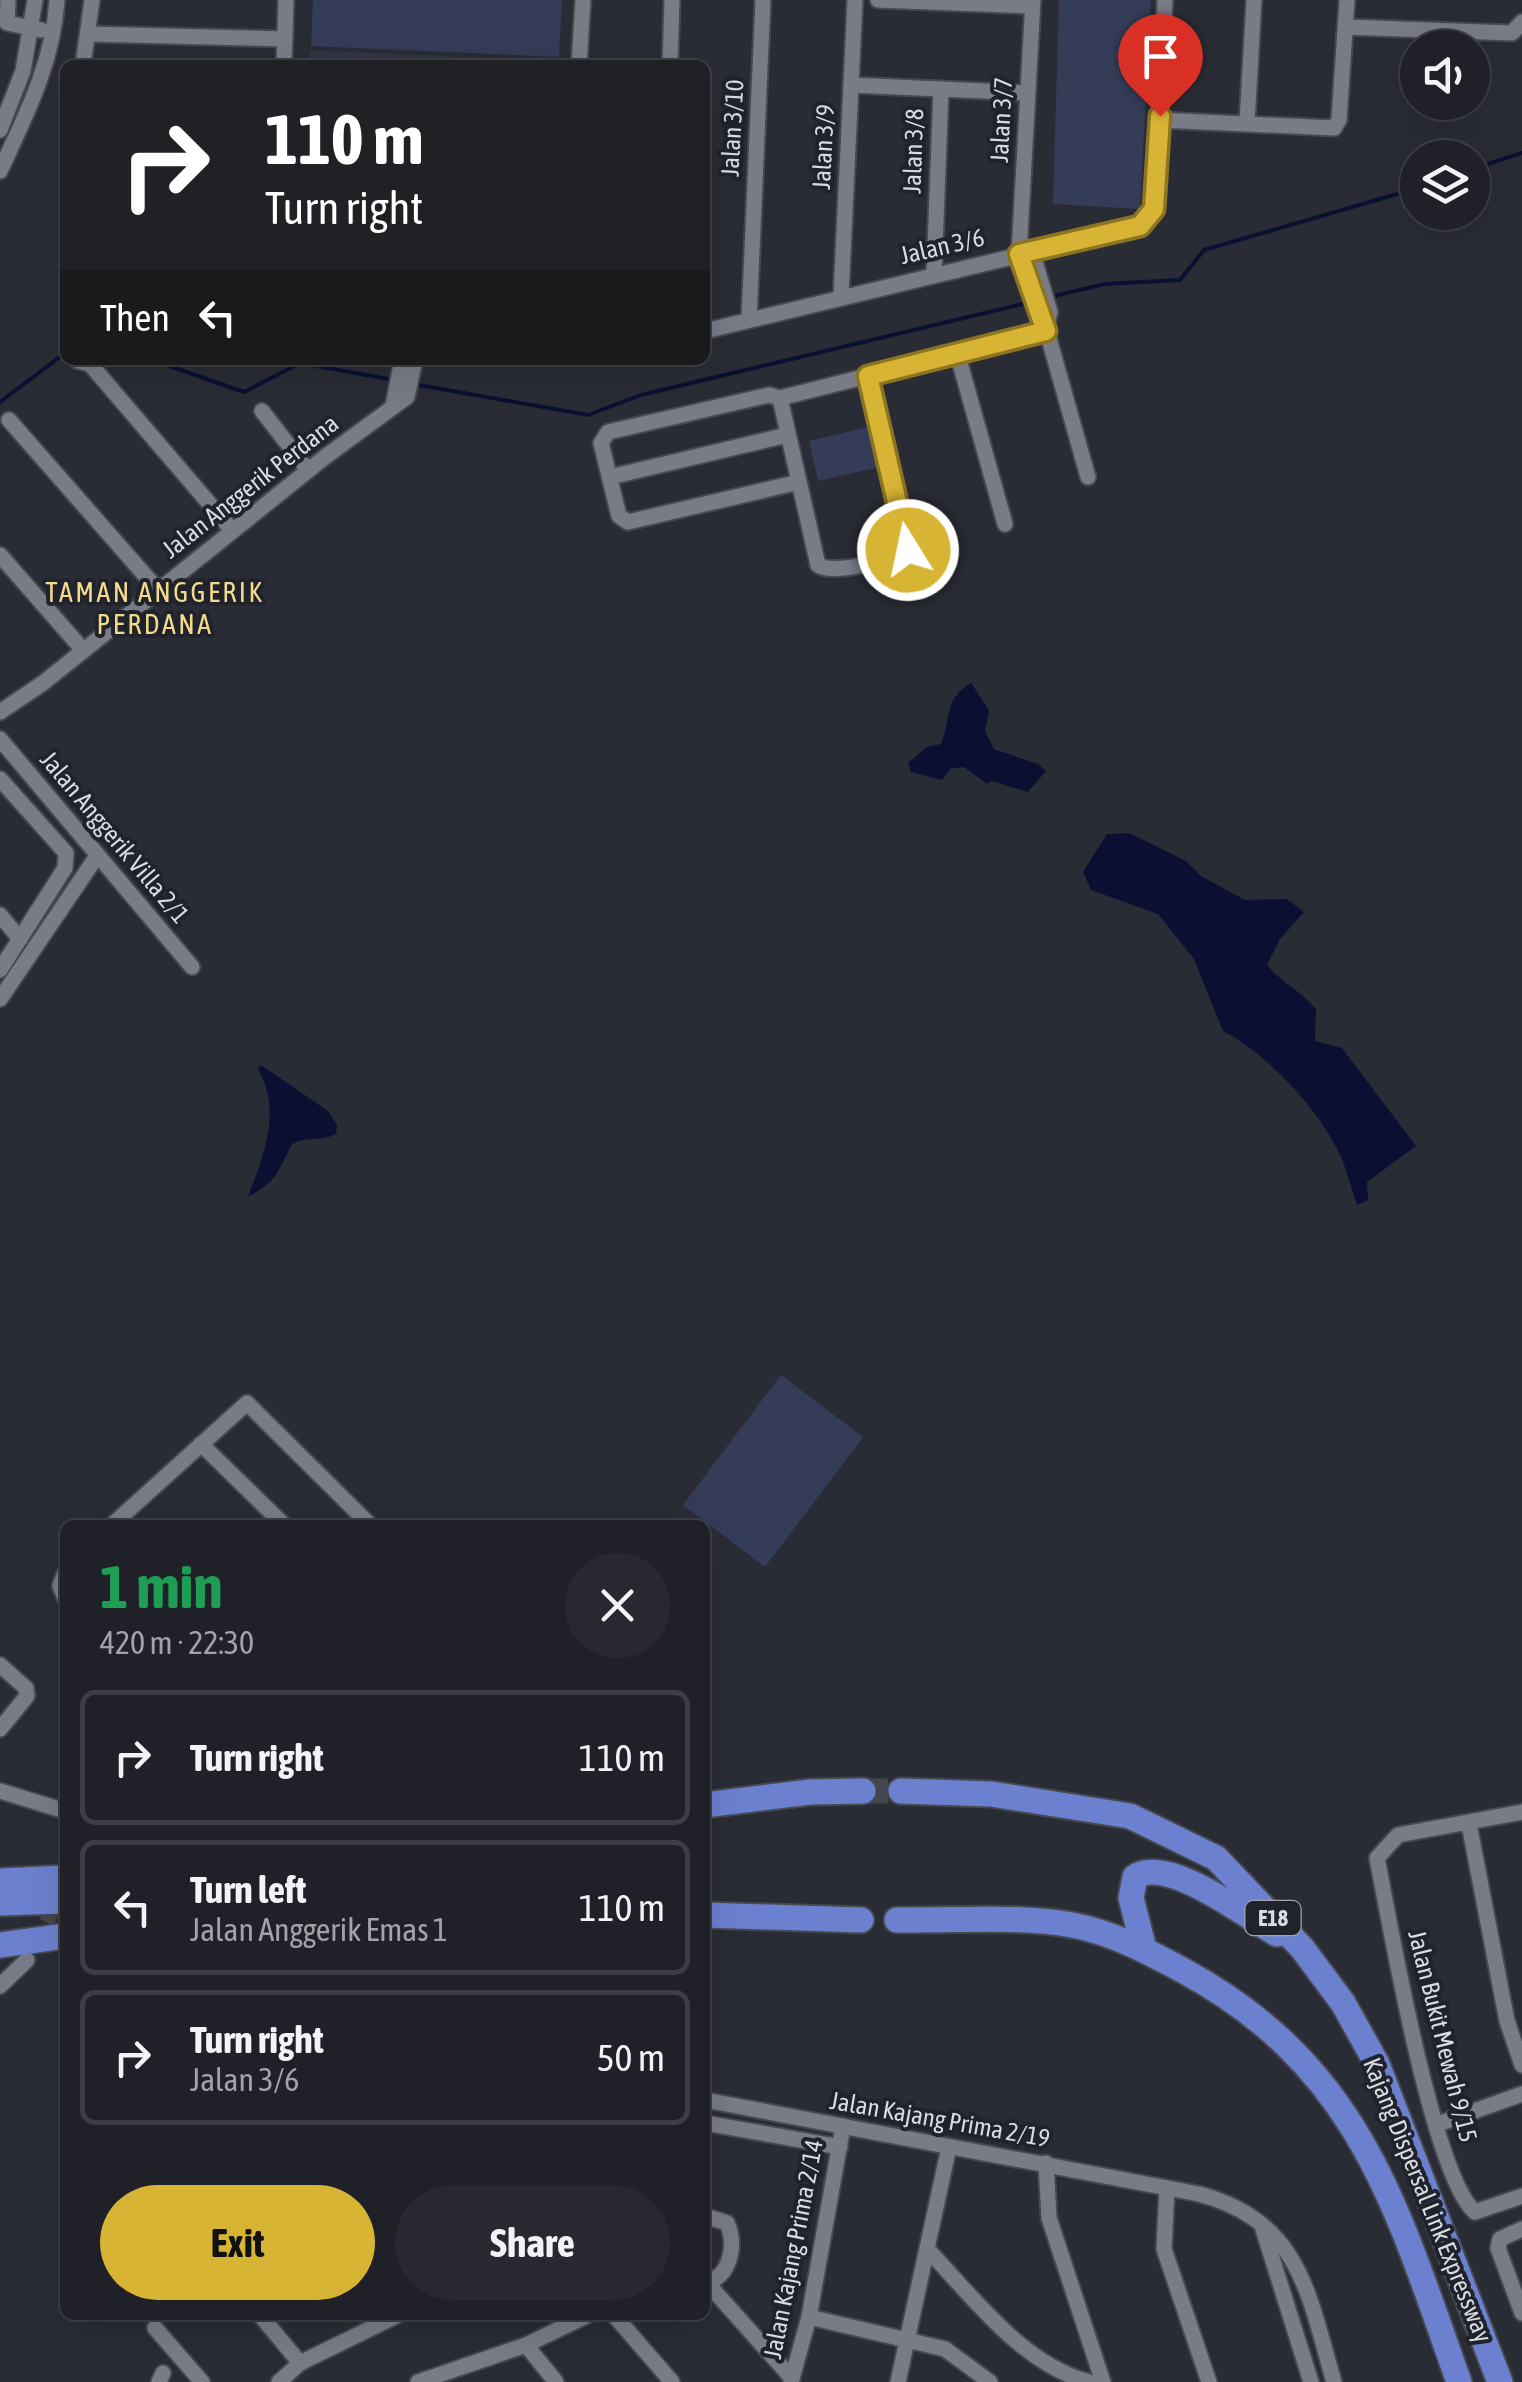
<!DOCTYPE html>
<html lang="en">
<head>
<meta charset="utf-8">
<style>
	body { margin:0; font-family:"Asap Condensed",sans-serif; background:#282930; color:#f1f3f6; height:100vh; display:flex; flex-direction:column; font-size:38px; white-space:nowrap }
	* { box-sizing:border-box; margin:0 }
	p { font-size:32px; color:#a2a3a8 }
	.icon { flex:none; width:55px; height:55px; fill:none; stroke:currentColor; stroke-width:2; stroke-linecap:round; stroke-linejoin:round }
	.map { position:relative; flex:1; overflow:hidden }
	.drawer { position:absolute; left:60px; top:1520px; width:650px; height:800px; display:flex; flex-direction:column; background:#202128; border-radius:15px; box-shadow:0 10px 40px #0002,0 0 0 2px #3d3e45 }
	.drawer>* { flex:none }
	.hud { position:absolute; left:60px; top:60px; width:650px; height:305px; border-radius:15px; box-shadow:0 10px 40px #0002,0 0 0 2px #3d3e45; background:#202124; color:#fff; overflow:hidden }
	.tools { position:absolute; left:1400px; top:30px; display:grid; gap:20px }
	.tools a { display:grid; place-items:center; width:90px; height:90px; border-radius:50%; background:#202128; box-shadow:0 10px 40px #0002,0 0 0 2px #3d3e45; font-size:50px }
	.pin { position:absolute; display:grid; place-items:center; width:85px; height:85px; color:#fff; margin:-102px -42px; border-radius:50% 50% 50% 0; rotate:-45deg; box-shadow:0 0 10px #0007 }
	.pin .icon { rotate:45deg }
	.me { position:absolute; width:110px; margin:-55px; rotate:350deg; stroke-linejoin:round; filter:drop-shadow(0 0 8px #0008) }
	.turn { display:flex; align-items:center; gap:35px; height:210px; padding:0 40px; font-size:45px }
	.turn .icon { width:130px; height:130px; stroke-width:2.5 }
	.turn b { display:block; font-size:70px; line-height:85px }
	.then { display:flex; align-items:center; height:95px; padding:0 40px; background:#0003; gap:20px; font-size:38px }
	.round { display:grid; place-items:center; flex:none; width:105px; height:105px; border-radius:52px; background:#282930 }
	.summary { display:flex; align-items:center; justify-content:space-between; height:170px; padding:0 40px }
	h1 { font-size:60px; font-weight:700; line-height:75px; color:#1e9e55 }
	.button { display:flex; gap:20px; margin-top:auto; padding:20px 40px }
	.button a { flex:1; height:115px; border-radius:60px; background:#d8b434; color:#111; font-size:40px; font-weight:700; line-height:115px; text-align:center }
	.button a+a { background:#282930; color:#f1f3f6 }
	ul { padding:0; list-style:none }
	li { display:flex; align-items:center; gap:30px; height:135px; margin:0 20px 15px; padding:0 20px; border:5px solid #3d3e45; border-radius:15px }
	li div { flex:1 }
	li b { display:block; font-size:38px }
	li em { font-style:normal }
	.map>svg:first-child { display:block }
	.built { fill:#323644 }
	.green { fill:#343c58 }
	.water { fill:#0b1032 }
	.lines { fill:none; stroke-linecap:round; stroke-linejoin:round }
	.stream { stroke:#0b1032; stroke-width:4 }
	.minor-tunnel { stroke:#44464f; stroke-width:15; stroke-dasharray:15 8; stroke-linecap:butt }
	.highway-tunnel { stroke:#44464f; stroke-width:25; stroke-dasharray:25 12; stroke-linecap:butt }
	.minor-casing { stroke:#464850; stroke-width:19 }
	.highway-casing { stroke:#464850; stroke-width:29 }
	.minor { stroke:#797c87; stroke-width:15 }
	.highway { stroke:#6c80d0; stroke-width:25 }
	.route-casing { stroke:#8c7522; stroke-width:25 }
	.route { stroke:#d8b434; stroke-width:18 }
	.labels { text-anchor:middle; stroke-width:8; stroke-linejoin:round; paint-order:stroke }
	.shield { fill:#20232b; stroke:#a2a4aa; stroke-width:2.5 }
	.shield-label { font-size:22px; font-weight:bold; fill:#d9dbe1 }
	.street-label { font-size:25px; fill:#d9dbe1; stroke:#20232b }
	.neighbourhood-label { font-size:28px; letter-spacing:2.5px; fill:#f3da8d; stroke:#20232b }
</style>
</head>
<body>
<div class="map">
<svg width="1522" height="2382" viewBox="0 0 1522 2382">
	<rect width="100%" height="100%" fill="#2a2c35"/>
	<!-- built -->
	<polygon class="built" points="309,50 567,62 310,65"/>
	<!-- green -->
	<g class="green">
		<polygon points="313,0 562,0 559,57 311,46"/>
		<polygon points="1059,0 1151,0 1140,209 1053,204"/>
		<polygon points="869,427 879,467 818,481 809,441"/>
		<polygon points="781,1375 863,1437 765,1567 683,1505"/>
	</g>
	<!-- water -->
	<g class="water">
		<path d="M971 683 989 710 985 731 994 749 1038 764 1046 771 1028 792 992 781 987 784 964 767 950 769 942 780 911 772 908 763 927 747 941 744C952 718 943 699 971 683Z"/>
		<path d="M1129 833 1186 861 1201 876 1245 900 1287 899 1304 912 1280 939 1267 965C1281 982 1301 991 1316 1009L1315 1041 1342 1048 1416 1146 1367 1182 1368 1200 1357 1205C1351 1188 1347 1169 1339 1153 1319 1109 1266 1053 1223 1031L1194 959 1158 914 1091 890 1083 872 1107 834Z"/>
		<path d="M261 1065 328 1111 337 1125 336 1134C320 1142 307 1136 292 1144 277 1173 279 1179 248 1197 264 1154 282 1112 258 1069Z"/>
	</g>
	<g class="lines">
		<!-- stream -->
		<g class="stream">
			<polyline points="1472,169 1522,153"/>
			<polyline points="1050,297 1105,284 1180,280 1204,250 1418,188"/>
			<polyline points="152,360 244,392 300,363 394,380"/>
			<polyline points="413,384 588,415 641,395 1031,302"/>
			<polyline points="0,402 65,353"/>
		</g>
		<!-- minor-tunnel -->
		<polyline class="minor-tunnel" points="36,1943 59,1897"/>
		<!-- highway-tunnel -->
		<polyline class="highway-tunnel" points="863,1791 901,1791"/>
		<!-- minor casing -->
		<g class="minor-casing">
			<g id="minor">
				<polyline points="8,0 7,23 41,30"/>
				<polyline points="878,0 1032,6"/>
				<polyline points="1033,0 1019,254 1040,322 1046,328 1088,477"/>
				<polyline points="1346,27 1512,33 1522,22"/>
				<polyline points="90,34 285,39"/>
				<polyline points="83,65 92,0"/>
				<polyline points="284,65 286,0"/>
				<polyline points="579,65 583,0"/>
				<polyline points="670,65 672,0"/>
				<polyline points="851,85 1027,93"/>
				<polyline points="1160,120 1334,128 1339,120 1347,0"/>
				<polyline points="1247,122 1254,0"/>
				<polyline points="0,130 23,71 35,0"/>
				<path d="M0 171C26 115 53 63 57 0"/>
				<polyline points="1027,248 1032,252 1050,312 1046,328"/>
				<polyline points="934,274 941,89"/>
				<polyline points="841,296 855,0"/>
				<polyline points="749,319 763,0"/>
				<polyline points="705,331 1140,226 1155,209 1165,0"/>
				<polyline points="958,356 1005,524"/>
				<polyline points="78,361 90,364 232,530"/>
				<path d="M780 398 818 565C832 576 905 559 910 542L867 376"/>
				<polyline points="393,406 402,360"/>
				<polyline points="262,411 308,470"/>
				<polyline points="9,420 158,590"/>
				<polyline points="610,477 787,435"/>
				<polyline points="799,482 628,522 619,516 601,443 608,432 769,395 780,398 1046,331"/>
				<polyline points="0,555 83,650"/>
				<polyline points="0,712 43,683 325,457 400,402 407,397 415,360"/>
				<polyline points="0,739 192,967"/>
				<polyline points="0,779 66,853 65,868 0,970"/>
				<polyline points="0,915 20,939"/>
				<polyline points="0,999 97,856"/>
				<polyline points="201,1444 284,1525"/>
				<polyline points="112,1525 247,1403 370,1525"/>
				<polyline points="65,1573 60,1586 65,1598"/>
				<polyline points="0,1665 26,1688 27,1696 0,1729"/>
				<polyline points="0,1791 65,1811"/>
				<path d="M1522 1812 1398 1835 1377 1858C1390 1924 1433 2176 1475 2212L1522 2196"/>
				<polyline points="1469,1824 1507,2021 1522,2065"/>
				<polyline points="0,1986 27,1960"/>
				<path d="M705 2100 1199 2194C1300 2221 1308 2293 1334 2382"/>
				<polyline points="705,2123 840,2147"/>
				<polyline points="1438,2124 1522,2094"/>
				<polyline points="1046,2163 1049,2218 1103,2382"/>
				<polyline points="1167,2188 1164,2249 1209,2382"/>
				<path d="M705 2216 727 2223C737 2246 730 2277 705 2283"/>
				<polyline points="1262,2226 1311,2382"/>
				<polyline points="1522,2229 1500,2239 1498,2248 1522,2313"/>
				<path d="M928 2250C974 2298 1022 2364 1089 2382"/>
				<polyline points="708,2284 792,2378"/>
				<polyline points="260,2315 300,2363"/>
				<polyline points="614,2315 672,2382"/>
				<polyline points="809,2317 945,2349 990,2382"/>
				<polyline points="155,2328 202,2382"/>
				<polyline points="526,2345 556,2382"/>
				<polyline points="159,2382 163,2373"/>
				<polyline points="279,2382 300,2363 398,2315"/>
				<polyline points="418,2382 526,2345 588,2315"/>
				<polyline points="791,2382 809,2317 843,2126"/>
				<polyline points="898,2382 949,2147"/>
			</g>
		</g>
		<!-- highway casing -->
		<g class="highway-casing">
			<g id="highway">
				<polyline points="901,1791 991,1794 1130,1816 1216,1858 1302,1948 1343,2003 1377,2064 1500,2382"/>
				<polyline points="705,1805 810,1792 863,1791"/>
				<polyline points="0,1881 65,1878"/>
				<polyline points="0,1903 65,1901"/>
				<polyline points="705,1915 861,1920"/>
				<path d="M897 1920C954 1921 1015 1915 1072 1925 1111 1932 1149 1952 1184 1971 1360 2067 1396 2206 1459 2382"/>
				<polyline points="0,1945 65,1936"/>
				<path d="M1144 1949 1131 1898 1135 1877C1167 1855 1245 1915 1277 1934"/>
			</g>
		</g>
		<!-- minor -->
		<use href="#minor" class="minor"/>
		<!-- highway -->
		<use href="#highway" class="highway"/>
	</g>
	<g class="lines">
		<!-- route casing -->
		<g class="route-casing">
			<polyline id="route" points="908,550 868,376 1046,331 1019,254 1140,226 1154,209 1160,116"/>
		</g>
		<!-- route -->
		<use href="#route" class="route"/>
	</g>
	<g class="labels">
		<!-- shield labels -->
		<rect class="shield" x="1245.5" y="1901" width="55" height="34" rx="8"/>
		<g class="shield-label">
			<text x="1273" y="1926">E18</text>
		</g>
		<!-- street labels -->
		<g class="street-label">
			<text transform="translate(1001 120) rotate(-87)" y="9">Jalan 3/7</text>
			<text transform="translate(732 128) rotate(-87)" y="9">Jalan 3/10</text>
			<text transform="translate(823 147) rotate(-87)" y="9">Jalan 3/9</text>
			<text transform="translate(913 151) rotate(-88)" y="9">Jalan 3/8</text>
			<text transform="translate(942 246) rotate(-13)" y="9">Jalan 3/6</text>
			<text transform="translate(250 486) rotate(-38)" y="9">Jalan Anggerik Perdana</text>
			<text transform="translate(115 837) rotate(50)" y="9">Jalan Anggerik Villa 2/1</text>
			<text transform="translate(1443 2036) rotate(76)" y="9">Jalan Bukit Mewah 9/15</text>
			<text transform="translate(940 2119) rotate(10)" y="9">Jalan Kajang Prima 2/19</text>
			<text transform="translate(1428 2200) rotate(68)" y="9">Kajang Dispersal Link Expressway</text>
			<text transform="translate(793 2249) rotate(-79)" y="9">Jalan Kajang Prima 2/14</text>
		</g>
		<!-- neighbourhood labels -->
		<g class="neighbourhood-label">
			<text x="155" y="602">TAMAN ANGGERIK<tspan x="155" dy="32">PERDANA</tspan></text>
		</g>
	</g>
</svg>
<div class="tools">
<a><svg class="icon" aria-label="sound" viewBox="0 0 24 24"><path d="M4 9h4l5-4v14l-5-4H4zM17 9q2 3 0 6"/></svg></a>
<a><svg class="icon" aria-label="layers" viewBox="0 0 24 24"><path d="M12 4l9 5-9 5-9-5zM3 14l9 5 9-5"/></svg></a>
</div>
<div class="pin" style="left:1160px;top:116px;background:#d93025"><svg class="icon" aria-label="arrive" viewBox="0 0 24 24"><path d="M6 21V4h12l-3 4 3 4H6"/></svg></div>
<svg class="me" style="left:908px;top:550px" viewBox="-20 -20 40 40"><circle r="17" fill="#d8b434" stroke="#fff" stroke-width="3"/><path d="M0-11L8 9 0 5-8 9z" fill="#fff"/></svg>
<div class="hud">
<div class="turn"><svg class="icon" aria-label="right" viewBox="0 0 24 24"><path d="M7 20v-9h11M14 6l5 5-5 5"/></svg><div><b>110 m</b>Turn right</div></div>
<div class="then">Then<svg class="icon" aria-label="left" viewBox="0 0 24 24"><path d="M17 20v-9H6M10 6l-5 5 5 5"/></svg></div>
</div>
<section class="drawer">
<div class="summary"><div><h1>1 min</h1><p>420 m · 22:30</p></div><a class="round"><svg class="icon" aria-label="close" viewBox="0 0 24 24"><path d="M6 6l12 12M18 6L6 18"/></svg></a></div>
<ul>
<li><svg class="icon" aria-label="right" viewBox="0 0 24 24"><path d="M7 20v-9h11M14 6l5 5-5 5"/></svg><div><b>Turn right</b></div><em>110 m</em></li>
<li><svg class="icon" aria-label="left" viewBox="0 0 24 24"><path d="M17 20v-9H6M10 6l-5 5 5 5"/></svg><div><b>Turn left</b><p>Jalan Anggerik Emas 1</p></div><em>110 m</em></li>
<li><svg class="icon" aria-label="right" viewBox="0 0 24 24"><path d="M7 20v-9h11M14 6l5 5-5 5"/></svg><div><b>Turn right</b><p>Jalan 3/6</p></div><em>50 m</em></li>
</ul>
<div class="button"><a>Exit</a><a>Share</a></div>
</section>
</div>
</body>
</html>
